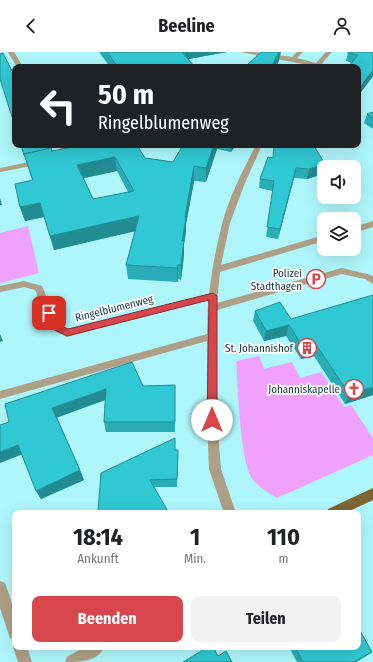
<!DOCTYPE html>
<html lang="de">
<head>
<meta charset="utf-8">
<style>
	body { margin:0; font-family:"Fira Sans Condensed",sans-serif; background:#f2f2f2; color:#202124; height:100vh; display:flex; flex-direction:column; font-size:15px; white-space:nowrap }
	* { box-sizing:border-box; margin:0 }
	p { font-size:13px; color:#757577 }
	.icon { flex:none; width:22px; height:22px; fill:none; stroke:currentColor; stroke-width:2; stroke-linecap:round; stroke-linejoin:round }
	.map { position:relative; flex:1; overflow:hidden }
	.drawer { position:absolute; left:12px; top:458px; width:349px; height:140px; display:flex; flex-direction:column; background:#fff; border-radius:8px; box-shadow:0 4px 16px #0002 }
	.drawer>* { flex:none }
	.hud { position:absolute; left:12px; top:12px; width:349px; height:84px; border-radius:8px; box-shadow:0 4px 16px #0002; background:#202124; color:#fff; overflow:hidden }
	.tools { position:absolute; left:317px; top:108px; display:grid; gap:8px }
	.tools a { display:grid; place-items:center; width:44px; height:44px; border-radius:8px; background:#fff; box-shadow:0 4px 16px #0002; font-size:20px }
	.pin { position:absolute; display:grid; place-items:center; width:34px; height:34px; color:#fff; margin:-17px; border-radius:8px; box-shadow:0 2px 6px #0006 }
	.me { position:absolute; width:44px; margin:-22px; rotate:0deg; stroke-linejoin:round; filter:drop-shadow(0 0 3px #0008) }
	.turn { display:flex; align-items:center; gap:14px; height:84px; padding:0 20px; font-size:18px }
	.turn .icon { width:52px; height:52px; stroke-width:2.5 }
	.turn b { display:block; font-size:28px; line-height:34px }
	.eta { display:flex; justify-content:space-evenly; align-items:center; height:68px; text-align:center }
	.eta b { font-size:24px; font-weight:700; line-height:28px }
	.cta { display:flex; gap:8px; margin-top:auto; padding:8px 20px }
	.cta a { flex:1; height:46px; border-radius:8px; background:#d6464c; color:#fff; font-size:16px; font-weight:700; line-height:46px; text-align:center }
	.cta a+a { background:#f2f2f2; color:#202124 }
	header { display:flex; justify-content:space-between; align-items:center; height:52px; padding:0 20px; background:#fff; font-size:18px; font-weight:700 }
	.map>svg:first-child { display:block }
	.green { fill:#f0a1fc }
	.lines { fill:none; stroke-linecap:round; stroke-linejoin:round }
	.minor { fill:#aea086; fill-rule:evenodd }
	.major { fill:#7e6432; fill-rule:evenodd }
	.wall { fill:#29acb5; fill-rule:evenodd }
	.shaded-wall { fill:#228c93 }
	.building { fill:#30c8d2; stroke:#228c93; fill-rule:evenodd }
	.route { fill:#d6464c; stroke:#8b2e31 }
	.labels { text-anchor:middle; stroke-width:3.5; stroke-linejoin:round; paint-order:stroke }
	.poi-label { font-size:11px; fill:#10393c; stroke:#fff; text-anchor:end }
	.street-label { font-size:11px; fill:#10393c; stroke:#fff }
</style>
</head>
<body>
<header><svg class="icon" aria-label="back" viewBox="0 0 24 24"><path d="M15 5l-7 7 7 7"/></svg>Beeline<svg class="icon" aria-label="person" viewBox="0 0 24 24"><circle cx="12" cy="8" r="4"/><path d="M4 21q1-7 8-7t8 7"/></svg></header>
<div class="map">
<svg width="373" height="610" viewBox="0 0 373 610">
	<rect width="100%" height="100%" fill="#aef6fb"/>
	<!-- green -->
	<g class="green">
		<polygon points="28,174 39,221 0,231 0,181"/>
		<path d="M259 304 264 317 292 310 300 326 321 320 344 355 351 353 373 386V403L277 446C269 441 259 435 253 428 240 411 238 333 236 309Z"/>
	</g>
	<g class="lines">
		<!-- minor -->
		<g class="minor">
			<polygon points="8,0 14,0 23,15 17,15"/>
			<polygon points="240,0 255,0 292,5 297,0 303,0 297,6 316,11 326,0 332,0 319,15 313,15 314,14"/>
			<polygon points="60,93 66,93 67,106 59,107 55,105 60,103"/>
			<path d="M256 93H262L245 131 230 171 221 213 324 183V189L220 220 217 251 342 216 371 223 373 224V232L365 227 342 222 217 258V368L221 417 236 461H224L209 417 207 368V289L0 347V339L207 282 208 248 67 285 51 277 35 238 24 235 0 240V234L24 229 42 234 58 272 68 277 209 242C212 218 216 195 222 172 229 145 243 118 256 93Z"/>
			<polygon points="39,108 42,108 42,112 0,120 0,116"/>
			<polygon points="373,169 373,175 354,181 354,175"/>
			<polygon points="0,529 5,531 15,560 15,588 10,586 0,556"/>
			<polygon points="15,590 15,595 27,595 32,610 18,610 13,595"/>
			<path d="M84 595H104C98 610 79 610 65 610L67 605Z"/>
		</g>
		<!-- major -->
		<polygon class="major" points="373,436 373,448 345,461 326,461 328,457"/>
	</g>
	<!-- wall -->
	<g class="wall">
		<polygon points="99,0 227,0 188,7 195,15 110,15"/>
		<polygon points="373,0 373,24 358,44 358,15 352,11 346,9 348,1"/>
		<polygon points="373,60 373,77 364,71 367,62"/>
		<path d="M21 93H48L49 97 52 99 145 106 173 110 183 93H236L231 100 217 97 206 130 194 129 186 172V180L184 191V203L181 228 178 227V230L128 227 126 213 135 179 54 198 44 165 25 169 20 155 32 128ZM117 119 128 140 93 147 84 126Z"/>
		<polygon points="273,106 323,122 307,127 294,126 278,187 266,185 273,139 259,136 260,127"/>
		<polygon points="255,259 291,267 373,343 345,352 314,304 301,307 286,284 264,289 253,269"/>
		<polygon points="175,333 175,380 106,380 104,370 105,348 57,365 84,428 41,447 36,439 22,403 0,373 143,334"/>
		<polygon points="176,398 178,398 177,435 154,435 99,461"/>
		<polygon points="289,595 358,595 372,600 356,610 297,610"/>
	</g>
	<!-- shaded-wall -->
	<g class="shaded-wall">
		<polygon points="178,0 227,0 178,9"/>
		<polygon points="279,0 281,0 279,9 276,15 271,15"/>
		<polygon points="373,18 373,24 358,44 358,38"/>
		<polygon points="214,93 217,93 217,97 206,130 206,116"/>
		<polygon points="232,93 236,93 231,100"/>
		<polygon points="115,105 117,119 80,127 77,113"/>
		<polygon points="325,112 323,122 307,127 309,117"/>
		<polygon points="194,114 194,129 186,172 186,180 184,191 184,203 181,228 181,213 185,165"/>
		<polygon points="296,116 294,126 278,187 280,177"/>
		<polygon points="0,146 2,153 0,153"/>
		<polygon points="40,151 44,165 25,169 20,155"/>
		<polygon points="139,164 140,178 54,198 50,184"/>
		<polygon points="178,213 178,230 177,216"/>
		<polygon points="289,273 286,284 264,289 266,279"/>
		<polygon points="0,282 3,289 0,290"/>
		<polygon points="317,294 314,304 301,307 304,297"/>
		<polygon points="373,335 373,343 345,352 349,342"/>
		<polygon points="106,337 108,347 56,366 52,356"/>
		<polygon points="18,393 23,402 0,411 0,400"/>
		<polygon points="80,418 84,428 41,447 36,439"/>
		<polygon points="372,600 356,610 354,610"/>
	</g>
	<!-- building -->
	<g class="building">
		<polygon points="107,0 182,0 195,15 118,15"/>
		<polygon points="261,0 279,0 271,15 245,15"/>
		<polygon points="348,0 373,0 373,18 358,38 358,15 348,15 358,3 348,1"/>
		<polygon points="3,1 15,25 15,74 0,27 0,2"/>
		<polygon points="373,60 373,66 367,62"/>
		<polygon points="21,93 48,93 49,97 24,102 24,103"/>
		<path d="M84 93H137L145 106 173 110 183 93H214L206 116 194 114 185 165 186 166 182 189H184L181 213H178L177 216 126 213 139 164 50 184 40 151 20 155 15 132 33 128 24 102 51 96 52 99ZM115 105 134 139 93 147 77 113Z"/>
		<polygon points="274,93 302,93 314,94 325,112 309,117 296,116 280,177 267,175 274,129 260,127 268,105 273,106"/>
		<polygon points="373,243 373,335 349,342 317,294 304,297 289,273 266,279 255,259 280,250 291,267"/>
		<polygon points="132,310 143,334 175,333 175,370 104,370 106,337 52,356 80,418 36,439 18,393 0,400 0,373 9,370 5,352"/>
		<polygon points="175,386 175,398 178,398 177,427 150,428 169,461 99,461 98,459 101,421"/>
		<polygon points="358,575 372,600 354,610 303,610 295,595 358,595"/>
		<polygon points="208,595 213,595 218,604 226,599 232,610 183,610"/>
	</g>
	<!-- route -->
	<polygon class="route" points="213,241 217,244 217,368 216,372 212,373 209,372 207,368 209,248 67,284 51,276 45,261 46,259 52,259 57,272 68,277"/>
	<!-- icons -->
	<defs>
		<g id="parking-ring" transform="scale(1)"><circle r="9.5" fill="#fff" stroke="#d6464c" stroke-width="1.5"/><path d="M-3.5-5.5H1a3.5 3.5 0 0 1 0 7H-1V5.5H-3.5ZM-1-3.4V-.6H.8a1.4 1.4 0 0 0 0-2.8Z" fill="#d6464c"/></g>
		<g id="building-ring" transform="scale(1)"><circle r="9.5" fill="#fff" stroke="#d6464c" stroke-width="1.5"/><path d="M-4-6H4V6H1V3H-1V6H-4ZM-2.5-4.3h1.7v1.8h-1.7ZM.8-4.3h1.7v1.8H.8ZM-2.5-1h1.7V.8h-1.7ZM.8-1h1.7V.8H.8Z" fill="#d6464c"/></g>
		<g id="church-ring" transform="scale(1)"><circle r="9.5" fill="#fff" stroke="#d6464c" stroke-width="1.5"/><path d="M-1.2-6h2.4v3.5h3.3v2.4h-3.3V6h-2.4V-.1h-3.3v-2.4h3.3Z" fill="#d6464c"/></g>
	</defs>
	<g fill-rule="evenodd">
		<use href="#parking-ring" x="316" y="227"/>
		<use href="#building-ring" x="307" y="296"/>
		<use href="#church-ring" x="354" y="337"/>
	</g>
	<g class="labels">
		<!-- poi labels -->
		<g class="poi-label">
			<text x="302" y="225">Polizei<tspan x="302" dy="13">Stadthagen</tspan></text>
			<text x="293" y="300">St. Johannishof</text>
			<text x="340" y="341">Johanniskapelle</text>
		</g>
		<!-- street labels -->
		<g class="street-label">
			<text transform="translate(114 256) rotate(-14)" y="4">Ringelblumenweg</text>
		</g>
	</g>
</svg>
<div class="tools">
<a><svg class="icon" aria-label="sound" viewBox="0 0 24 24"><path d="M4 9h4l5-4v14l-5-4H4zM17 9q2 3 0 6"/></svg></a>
<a><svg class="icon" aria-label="layers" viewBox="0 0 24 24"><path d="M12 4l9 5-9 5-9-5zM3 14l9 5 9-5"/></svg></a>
</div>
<div class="pin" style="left:49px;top:261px;background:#d93025"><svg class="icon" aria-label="arrive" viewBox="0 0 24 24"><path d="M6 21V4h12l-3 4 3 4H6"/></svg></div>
<svg class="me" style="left:212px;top:368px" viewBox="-20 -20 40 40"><circle r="19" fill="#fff"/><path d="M0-13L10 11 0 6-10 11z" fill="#d6464c"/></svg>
<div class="hud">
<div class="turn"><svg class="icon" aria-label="left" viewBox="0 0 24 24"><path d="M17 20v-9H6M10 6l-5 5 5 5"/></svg><div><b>50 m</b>Ringelblumenweg</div></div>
</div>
<section class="drawer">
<div class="eta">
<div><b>18:14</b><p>Ankunft</p></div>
<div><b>1</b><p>Min.</p></div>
<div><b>110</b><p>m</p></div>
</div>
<div class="cta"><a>Beenden</a><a>Teilen</a></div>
</section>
</div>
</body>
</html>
